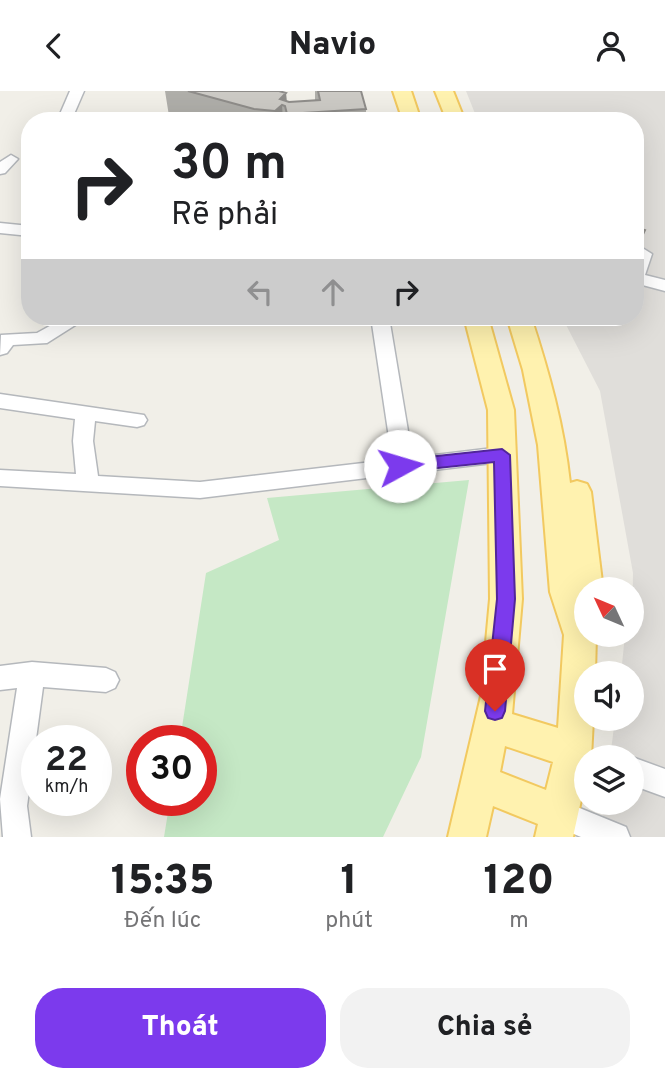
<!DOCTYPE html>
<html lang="vi">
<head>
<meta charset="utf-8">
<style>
	body { margin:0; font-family:Overpass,sans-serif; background:#f2f2f2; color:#202124; height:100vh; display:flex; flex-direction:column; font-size:26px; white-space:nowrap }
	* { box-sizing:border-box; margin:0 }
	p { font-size:23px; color:#757577 }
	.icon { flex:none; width:38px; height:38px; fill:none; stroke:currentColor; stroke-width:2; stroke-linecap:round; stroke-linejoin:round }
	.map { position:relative; height:746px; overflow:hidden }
	.side { display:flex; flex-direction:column; background:#fff; flex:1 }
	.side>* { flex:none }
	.top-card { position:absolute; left:21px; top:21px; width:623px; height:214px; border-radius:28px; box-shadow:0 7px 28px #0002; background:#fff; color:#202124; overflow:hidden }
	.needle { width:46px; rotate:314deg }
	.tools { position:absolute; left:574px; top:486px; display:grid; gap:14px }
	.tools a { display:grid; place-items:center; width:70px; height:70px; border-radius:50%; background:#fff; box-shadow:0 7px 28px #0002; font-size:35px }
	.speed { position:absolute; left:21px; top:634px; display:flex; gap:14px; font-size:35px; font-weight:700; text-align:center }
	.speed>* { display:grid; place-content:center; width:91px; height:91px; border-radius:50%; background:#fff; box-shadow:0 7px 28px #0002; line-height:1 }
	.speed small { font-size:18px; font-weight:400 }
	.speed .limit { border:10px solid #d22; background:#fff; color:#111 }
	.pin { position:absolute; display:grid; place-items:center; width:60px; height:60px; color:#fff; margin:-72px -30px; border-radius:50% 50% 50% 0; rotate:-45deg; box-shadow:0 0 7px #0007 }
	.pin .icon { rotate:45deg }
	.me { position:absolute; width:77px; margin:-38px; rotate:84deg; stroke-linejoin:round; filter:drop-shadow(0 0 5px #0008) }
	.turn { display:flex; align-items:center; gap:24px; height:147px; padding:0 35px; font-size:32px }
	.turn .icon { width:91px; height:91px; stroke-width:2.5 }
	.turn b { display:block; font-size:49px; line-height:60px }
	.lanes { display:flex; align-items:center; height:66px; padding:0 35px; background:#0003; justify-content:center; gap:35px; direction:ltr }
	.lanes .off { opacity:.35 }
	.eta { display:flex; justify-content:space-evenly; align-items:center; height:119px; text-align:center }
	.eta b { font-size:42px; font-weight:800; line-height:49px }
	.button { display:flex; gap:14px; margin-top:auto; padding:14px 35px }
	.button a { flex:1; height:80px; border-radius:28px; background:#7c3aed; color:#fff; font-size:28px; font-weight:800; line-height:80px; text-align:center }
	.button a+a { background:#f2f2f2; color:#202124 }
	header { display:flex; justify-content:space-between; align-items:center; height:91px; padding:0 35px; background:#fff; font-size:32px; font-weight:800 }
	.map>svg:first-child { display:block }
	.industrial { fill:#e0deda }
	.green { fill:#c5e8c5 }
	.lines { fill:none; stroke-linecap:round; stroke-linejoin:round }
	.minor-casing { stroke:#b5b8bc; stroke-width:3 }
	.major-casing { stroke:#f2c960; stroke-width:4 }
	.minor { fill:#fff; fill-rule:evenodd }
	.major { fill:#fff2af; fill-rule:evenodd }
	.wall { fill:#afaea9 }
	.shaded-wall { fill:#8f8d8a }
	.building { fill:#cccac5; stroke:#8f8d8a; stroke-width:2 }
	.route { fill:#7c3aed; stroke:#51269a; stroke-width:2 }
</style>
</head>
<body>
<header><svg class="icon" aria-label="back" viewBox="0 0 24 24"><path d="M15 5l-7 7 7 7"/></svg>Navio<svg class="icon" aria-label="person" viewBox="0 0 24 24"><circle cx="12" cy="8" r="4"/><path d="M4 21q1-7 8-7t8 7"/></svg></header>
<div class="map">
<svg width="665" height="746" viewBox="0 0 665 746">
	<rect width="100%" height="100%" fill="#f1efe8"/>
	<!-- industrial -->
	<polygon class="industrial" points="466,0 665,0 665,746 600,746 604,712 632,712 632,667 610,667 615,628 632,628 632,583 621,583 625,544 632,544 633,482 600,300 562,226 635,226 635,30 478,30"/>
	<!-- green -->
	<polygon class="green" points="469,389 421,666 383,746 164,746 170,709 201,709 201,649 180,649 206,482 279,449 267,407"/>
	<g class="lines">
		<!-- minor casing -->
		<g class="minor-casing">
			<g id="minor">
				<polygon points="70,0 84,0 71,30 57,30"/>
				<polygon points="11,64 18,68 5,82 0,83 0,71"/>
				<polygon points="0,132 30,135 30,145 0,142"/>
				<polygon points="644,158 652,163 645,184 665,189 665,200 635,192 635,164 638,159"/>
				<polygon points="66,226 88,226 47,252 13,254 7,262 0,264 1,244 37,242"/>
				<polygon points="371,226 389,226 408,340 410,367 502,356 509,358 512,364 509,370 200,407 0,395 0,379 76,383 73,350 75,328 0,317 0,303 144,324 147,329 144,334 137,336 95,330 93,350 98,385 200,391 389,369 388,340"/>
				<polygon points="32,571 106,577 115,581 119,589 115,597 106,601 43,596 27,715 31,746 3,746 0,708 17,597 0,599 0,575"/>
				<polygon points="632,666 665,678 665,706 632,694"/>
				<polygon points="560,709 626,736 630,746 581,746 550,733 546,723 550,713"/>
			</g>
		</g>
		<!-- major casing -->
		<g class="major-casing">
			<g id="major">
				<polygon points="393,0 411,0 421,30 403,30"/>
				<polygon points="435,0 453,0 465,30 447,30"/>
				<path d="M464 226H488L514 319 522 508 512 623 558 637 564 544 550 501 538 354 523 279 507 226H531C549 281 564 335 570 392L577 390 587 393 591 401 603 499H586V544H596L595 583H586V628H593L591 667H586V686L573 746H535L538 733 493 715 486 746H448L481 605 490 508 488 319ZM505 655 553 671 546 699 500 681Z"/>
			</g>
		</g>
		<!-- minor -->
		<use href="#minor" class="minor"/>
		<!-- major -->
		<use href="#major" class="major"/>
	</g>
	<!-- wall -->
	<polygon class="wall" points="165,0 279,0 286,2 287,10 289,11 315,10 315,0 361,0 366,18 366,30 184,30 169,25"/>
	<!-- shaded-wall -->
	<g class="shaded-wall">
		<polygon points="286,2 287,23 285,15 282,14 283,30 275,30 275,20 280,8"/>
		<polygon points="645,139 638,158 635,165 635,160"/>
	</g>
	<!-- building -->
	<g class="building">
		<polygon points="188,0 279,0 286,2 280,8 289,11 320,9 318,0 361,0 366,18 287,23 285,15 282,14 275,20 254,18"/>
		<polygon points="635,136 645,139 635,160"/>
	</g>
	<!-- route -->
	<polygon class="route" points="502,358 510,364 515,508 505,620 502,627 495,629 488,627 485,620 497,508 494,371 400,381 392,375 400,369"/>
</svg>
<div class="tools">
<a><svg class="needle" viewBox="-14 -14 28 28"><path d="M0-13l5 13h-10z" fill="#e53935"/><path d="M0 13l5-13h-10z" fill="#757577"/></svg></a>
<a><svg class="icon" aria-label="sound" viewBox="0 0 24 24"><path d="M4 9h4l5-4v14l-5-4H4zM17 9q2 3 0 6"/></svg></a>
<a><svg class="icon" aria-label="layers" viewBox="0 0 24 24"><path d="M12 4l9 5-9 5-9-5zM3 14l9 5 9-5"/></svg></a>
</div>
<div class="speed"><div>22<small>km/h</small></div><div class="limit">30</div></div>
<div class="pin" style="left:495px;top:620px;background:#d93025"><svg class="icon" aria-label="arrive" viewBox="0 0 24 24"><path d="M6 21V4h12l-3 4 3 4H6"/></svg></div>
<svg class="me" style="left:400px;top:375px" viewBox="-20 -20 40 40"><circle r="19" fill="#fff"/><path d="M0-13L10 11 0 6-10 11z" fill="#7c3aed"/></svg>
<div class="top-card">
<div class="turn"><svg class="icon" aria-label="right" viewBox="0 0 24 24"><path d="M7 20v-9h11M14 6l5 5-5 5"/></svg><div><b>30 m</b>Rẽ phải</div></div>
<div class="lanes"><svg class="icon off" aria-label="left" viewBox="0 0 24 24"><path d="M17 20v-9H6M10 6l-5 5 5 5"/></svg><svg class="icon off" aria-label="ahead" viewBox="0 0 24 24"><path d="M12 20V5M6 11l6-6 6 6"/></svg><svg class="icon" aria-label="right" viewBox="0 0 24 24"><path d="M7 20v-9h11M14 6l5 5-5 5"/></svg></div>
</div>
</div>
<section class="side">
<div class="eta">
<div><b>15:35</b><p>Đến lúc</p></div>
<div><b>1</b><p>phút</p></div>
<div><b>120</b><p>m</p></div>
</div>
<div class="button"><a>Thoát</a><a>Chia sẻ</a></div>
</section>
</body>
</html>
